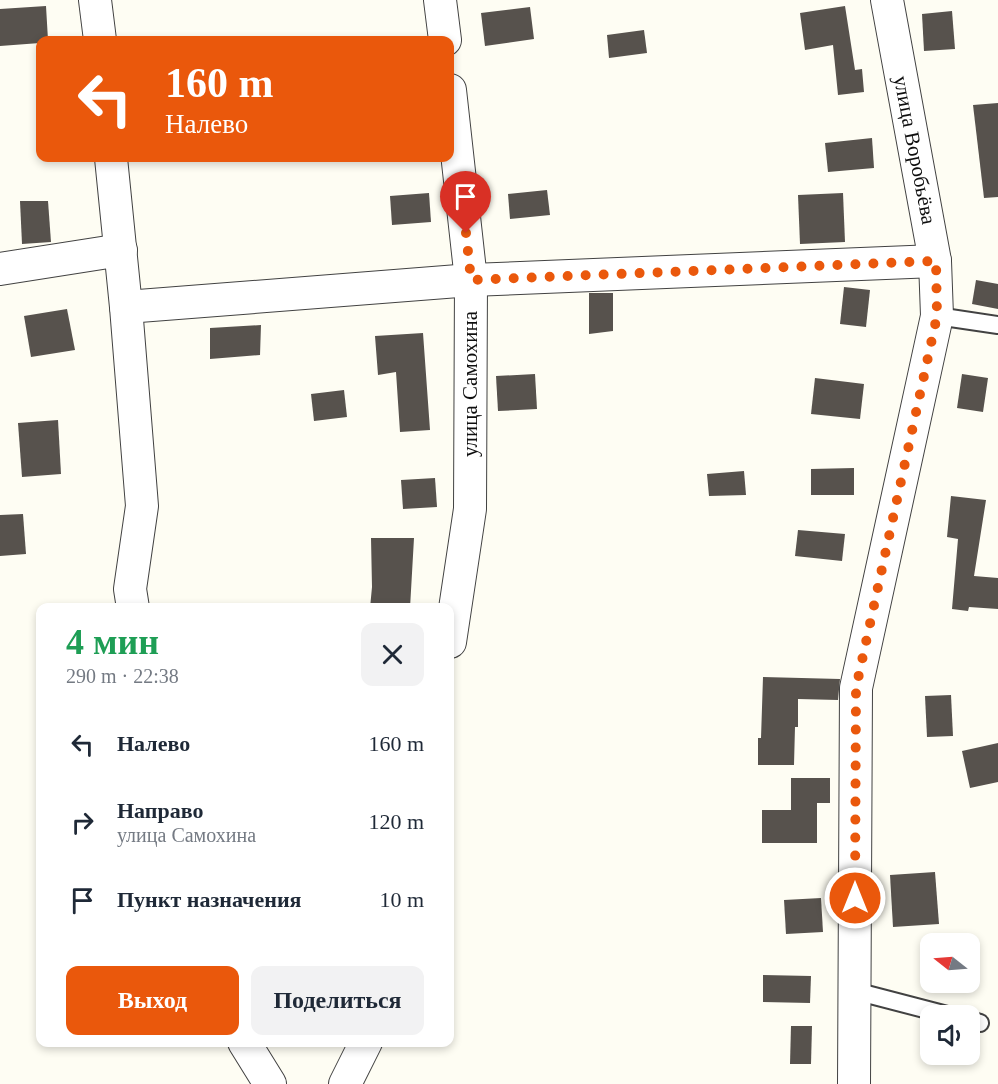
<!DOCTYPE html>
<html lang="ru">
<head>
<meta charset="utf-8">
<style>
	body { margin:0; font-family:Georgia,serif; background:#f2f2f3; color:#1f2937; height:100vh; display:flex; flex-direction:column; font-size:22px; white-space:nowrap }
	* { box-sizing:border-box; margin:0 }
	p { font-size:20px; color:#747a83 }
	.icon { flex:none; width:33px; height:33px; fill:none; stroke:currentColor; stroke-width:2; stroke-linecap:round; stroke-linejoin:round }
	.map { position:relative; flex:1; overflow:hidden }
	.sheet { position:absolute; left:36px; top:603px; width:418px; height:444px; display:flex; flex-direction:column; background:#fff; border-radius:12px; box-shadow:0 3px 9px #0003 }
	.sheet>* { flex:none }
	.hud { position:absolute; left:36px; top:36px; width:418px; height:126px; border-radius:12px; box-shadow:0 3px 9px #0003; background:#ea580c; color:#fff; overflow:hidden }
	.needle { width:39px; rotate:287deg }
	.controls { position:absolute; left:920px; top:933px; display:grid; gap:12px }
	.controls a { display:grid; place-items:center; width:60px; height:60px; border-radius:12px; background:#fff; box-shadow:0 3px 9px #0003; font-size:30px }
	.pin { position:absolute; display:grid; place-items:center; width:51px; height:51px; color:#fff; margin:-62px -26px; border-radius:50% 50% 50% 0; rotate:-45deg; box-shadow:0 0 6px #0007 }
	.pin .icon { rotate:45deg }
	.me { position:absolute; width:66px; margin:-33px; rotate:0deg; stroke-linejoin:round; filter:drop-shadow(0 0 4px #0008) }
	.turn { display:flex; align-items:center; gap:21px; height:126px; padding:0 30px; font-size:27px }
	.turn .icon { width:78px; height:78px; stroke-width:2.5 }
	.turn b { display:block; font-size:42px; line-height:51px }
	.round { display:grid; place-items:center; flex:none; width:63px; height:63px; border-radius:12px; background:#f2f2f3 }
	.summary { display:flex; align-items:center; justify-content:space-between; height:102px; padding:0 30px }
	h1 { font-size:36px; font-weight:700; line-height:45px; color:#1e9e55 }
	.primary-button { display:flex; gap:12px; margin-top:auto; padding:12px 30px }
	.primary-button a { flex:1; height:69px; border-radius:12px; background:#ea580c; color:#fff; font-size:24px; font-weight:700; line-height:69px; text-align:center }
	.primary-button a+a { background:#f2f2f3; color:#1f2937 }
	ul { padding:0; list-style:none }
	li { display:flex; align-items:center; gap:18px; height:78px; padding:0 30px }
	li div { flex:1 }
	li b { display:block; font-size:22px }
	li em { font-style:normal }
	.map>svg:first-child { display:block }
	.building { fill:#57524d }
	.lines { fill:none; stroke-linecap:round; stroke-linejoin:round }
	.lane-casing { stroke:#424242; stroke-width:20 }
	.street-casing { stroke:#424242; stroke-width:34 }
	.lane { stroke:#fff; stroke-width:16 }
	.street { stroke:#fff; stroke-width:32 }
	.route { stroke:#ea580c; stroke-width:10; stroke-dasharray:0 18 }
	.labels { text-anchor:middle; stroke-width:6; stroke-linejoin:round; paint-order:stroke }
	.street-label { font-size:21px; fill:#0f0f0f; stroke:#fff }
</style>
</head>
<body>
<div class="map">
<svg width="998" height="1084" viewBox="0 0 998 1084">
	<rect width="100%" height="100%" fill="#fefdf3"/>
	<!-- building -->
	<g class="building">
		<polygon points="46,6 48,40 40,40 40,43 0,46 0,9"/>
		<polygon points="845,6 855,70 862,69 864,92 838,95 833,45 805,50 800,13"/>
		<polygon points="530,7 534,39 485,46 481,13"/>
		<polygon points="952,11 955,49 924,51 922,14"/>
		<polygon points="644,30 647,53 609,58 607,35"/>
		<polygon points="998,103 998,197 984,198 973,105"/>
		<polygon points="872,138 874,168 828,172 825,143"/>
		<polygon points="547,190 550,215 510,219 508,194"/>
		<polygon points="429,193 431,222 392,225 390,196"/>
		<polygon points="843,193 845,242 800,244 798,195"/>
		<polygon points="20,201 48,201 51,242 22,244"/>
		<polygon points="976,280 998,284 998,309 972,304"/>
		<polygon points="844,287 870,290 866,327 840,324"/>
		<polygon points="589,293 613,293 613,331 589,334"/>
		<polygon points="67,309 75,350 31,357 24,316"/>
		<polygon points="261,325 260,355 210,359 210,328"/>
		<polygon points="423,333 430,430 400,432 396,372 378,375 375,336"/>
		<polygon points="535,374 537,409 498,411 496,376"/>
		<polygon points="962,374 988,378 983,412 957,408"/>
		<polygon points="815,378 864,384 860,419 811,414"/>
		<polygon points="344,390 347,417 314,421 311,394"/>
		<polygon points="58,420 61,474 22,477 18,423"/>
		<polygon points="854,468 854,495 811,495 811,469"/>
		<polygon points="744,471 746,495 709,496 707,474"/>
		<polygon points="435,478 437,507 403,509 401,480"/>
		<polygon points="951,496 986,500 974,576 998,578 998,609 969,607 968,611 952,609 958,539 947,537"/>
		<polygon points="23,514 26,554 0,556 0,515"/>
		<polygon points="798,530 845,534 842,561 795,556"/>
		<polygon points="371,538 414,538 410,608 370,608 372,587"/>
		<polygon points="763,677 840,679 838,700 798,699 798,727 795,727 794,765 758,765 758,738 761,738"/>
		<polygon points="951,695 953,736 927,737 925,696"/>
		<polygon points="998,743 998,782 970,788 962,751"/>
		<polygon points="791,778 830,778 830,803 817,803 817,843 762,843 762,810 791,810"/>
		<polygon points="935,872 939,924 893,927 890,875"/>
		<polygon points="821,898 823,932 786,934 784,900"/>
		<polygon points="763,975 811,976 810,1003 763,1002"/>
		<polygon points="791,1026 812,1026 811,1064 790,1064"/>
	</g>
	<g class="lines">
		<!-- lane casing -->
		<g class="lane-casing">
			<g id="lane">
				<polyline points="937,316 998,325"/>
				<polyline points="855,991 951,1016"/>
				<polyline points="969,1020 980,1023"/>
			</g>
		</g>
		<!-- street casing -->
		<g class="street-casing">
			<g id="street">
				<polyline points="95,0 100,40"/>
				<polyline points="440,0 445,40"/>
				<polyline points="450,90 471,280 470,509 450,642"/>
				<polyline points="111,158 126,307 142,506 130,589 133,608"/>
				<polyline points="0,269 121,250"/>
				<polyline points="126,307 471,280 935,261"/>
				<polyline points="244,1042 270,1084"/>
				<polyline points="345,1084 366,1042"/>
				<polyline points="854,1084 856,688 937,316 935,261 887,0"/>
			</g>
		</g>
		<!-- lane -->
		<use href="#lane" class="lane"/>
		<!-- street -->
		<use href="#street" class="street"/>
	</g>
	<g class="lines">
		<!-- route -->
		<polyline class="route" points="466,233 471,280 936,261 937,316 856,688 855,898"/>
	</g>
	<g class="labels">
		<!-- street labels -->
		<g class="street-label">
			<text transform="translate(915 150) rotate(79)" y="7">улица Воробьёва</text>
			<text transform="translate(470 384) rotate(-90)" y="7">улица Самохина</text>
		</g>
	</g>
</svg>
<div class="controls">
<a><svg class="needle" viewBox="-14 -14 28 28"><path d="M0-13l5 13h-10z" fill="#e53935"/><path d="M0 13l5-13h-10z" fill="#747a83"/></svg></a>
<a><svg class="icon" aria-label="sound" viewBox="0 0 24 24"><path d="M4 9h4l5-4v14l-5-4H4zM17 9q2 3 0 6"/></svg></a>
</div>
<div class="pin" style="left:466px;top:233px;background:#d93025"><svg class="icon" aria-label="arrive" viewBox="0 0 24 24"><path d="M6 21V4h12l-3 4 3 4H6"/></svg></div>
<svg class="me" style="left:855px;top:898px" viewBox="-20 -20 40 40"><circle r="17" fill="#ea580c" stroke="#fff" stroke-width="3"/><path d="M0-11L8 9 0 5-8 9z" fill="#fff"/></svg>
<div class="hud">
<div class="turn"><svg class="icon" aria-label="left" viewBox="0 0 24 24"><path d="M17 20v-9H6M10 6l-5 5 5 5"/></svg><div><b>160 m</b>Налево</div></div>
</div>
<section class="sheet">
<div class="summary"><div><h1>4 мин</h1><p>290 m · 22:38</p></div><a class="round"><svg class="icon" aria-label="close" viewBox="0 0 24 24"><path d="M6 6l12 12M18 6L6 18"/></svg></a></div>
<ul>
<li><svg class="icon" aria-label="left" viewBox="0 0 24 24"><path d="M17 20v-9H6M10 6l-5 5 5 5"/></svg><div><b>Налево</b></div><em>160 m</em></li>
<li><svg class="icon" aria-label="right" viewBox="0 0 24 24"><path d="M7 20v-9h11M14 6l5 5-5 5"/></svg><div><b>Направо</b><p>улица Самохина</p></div><em>120 m</em></li>
<li><svg class="icon" aria-label="arrive" viewBox="0 0 24 24"><path d="M6 21V4h12l-3 4 3 4H6"/></svg><div><b>Пункт назначения</b></div><em>10 m</em></li>
</ul>
<div class="primary-button"><a>Выход</a><a>Поделиться</a></div>
</section>
</div>
</body>
</html>
